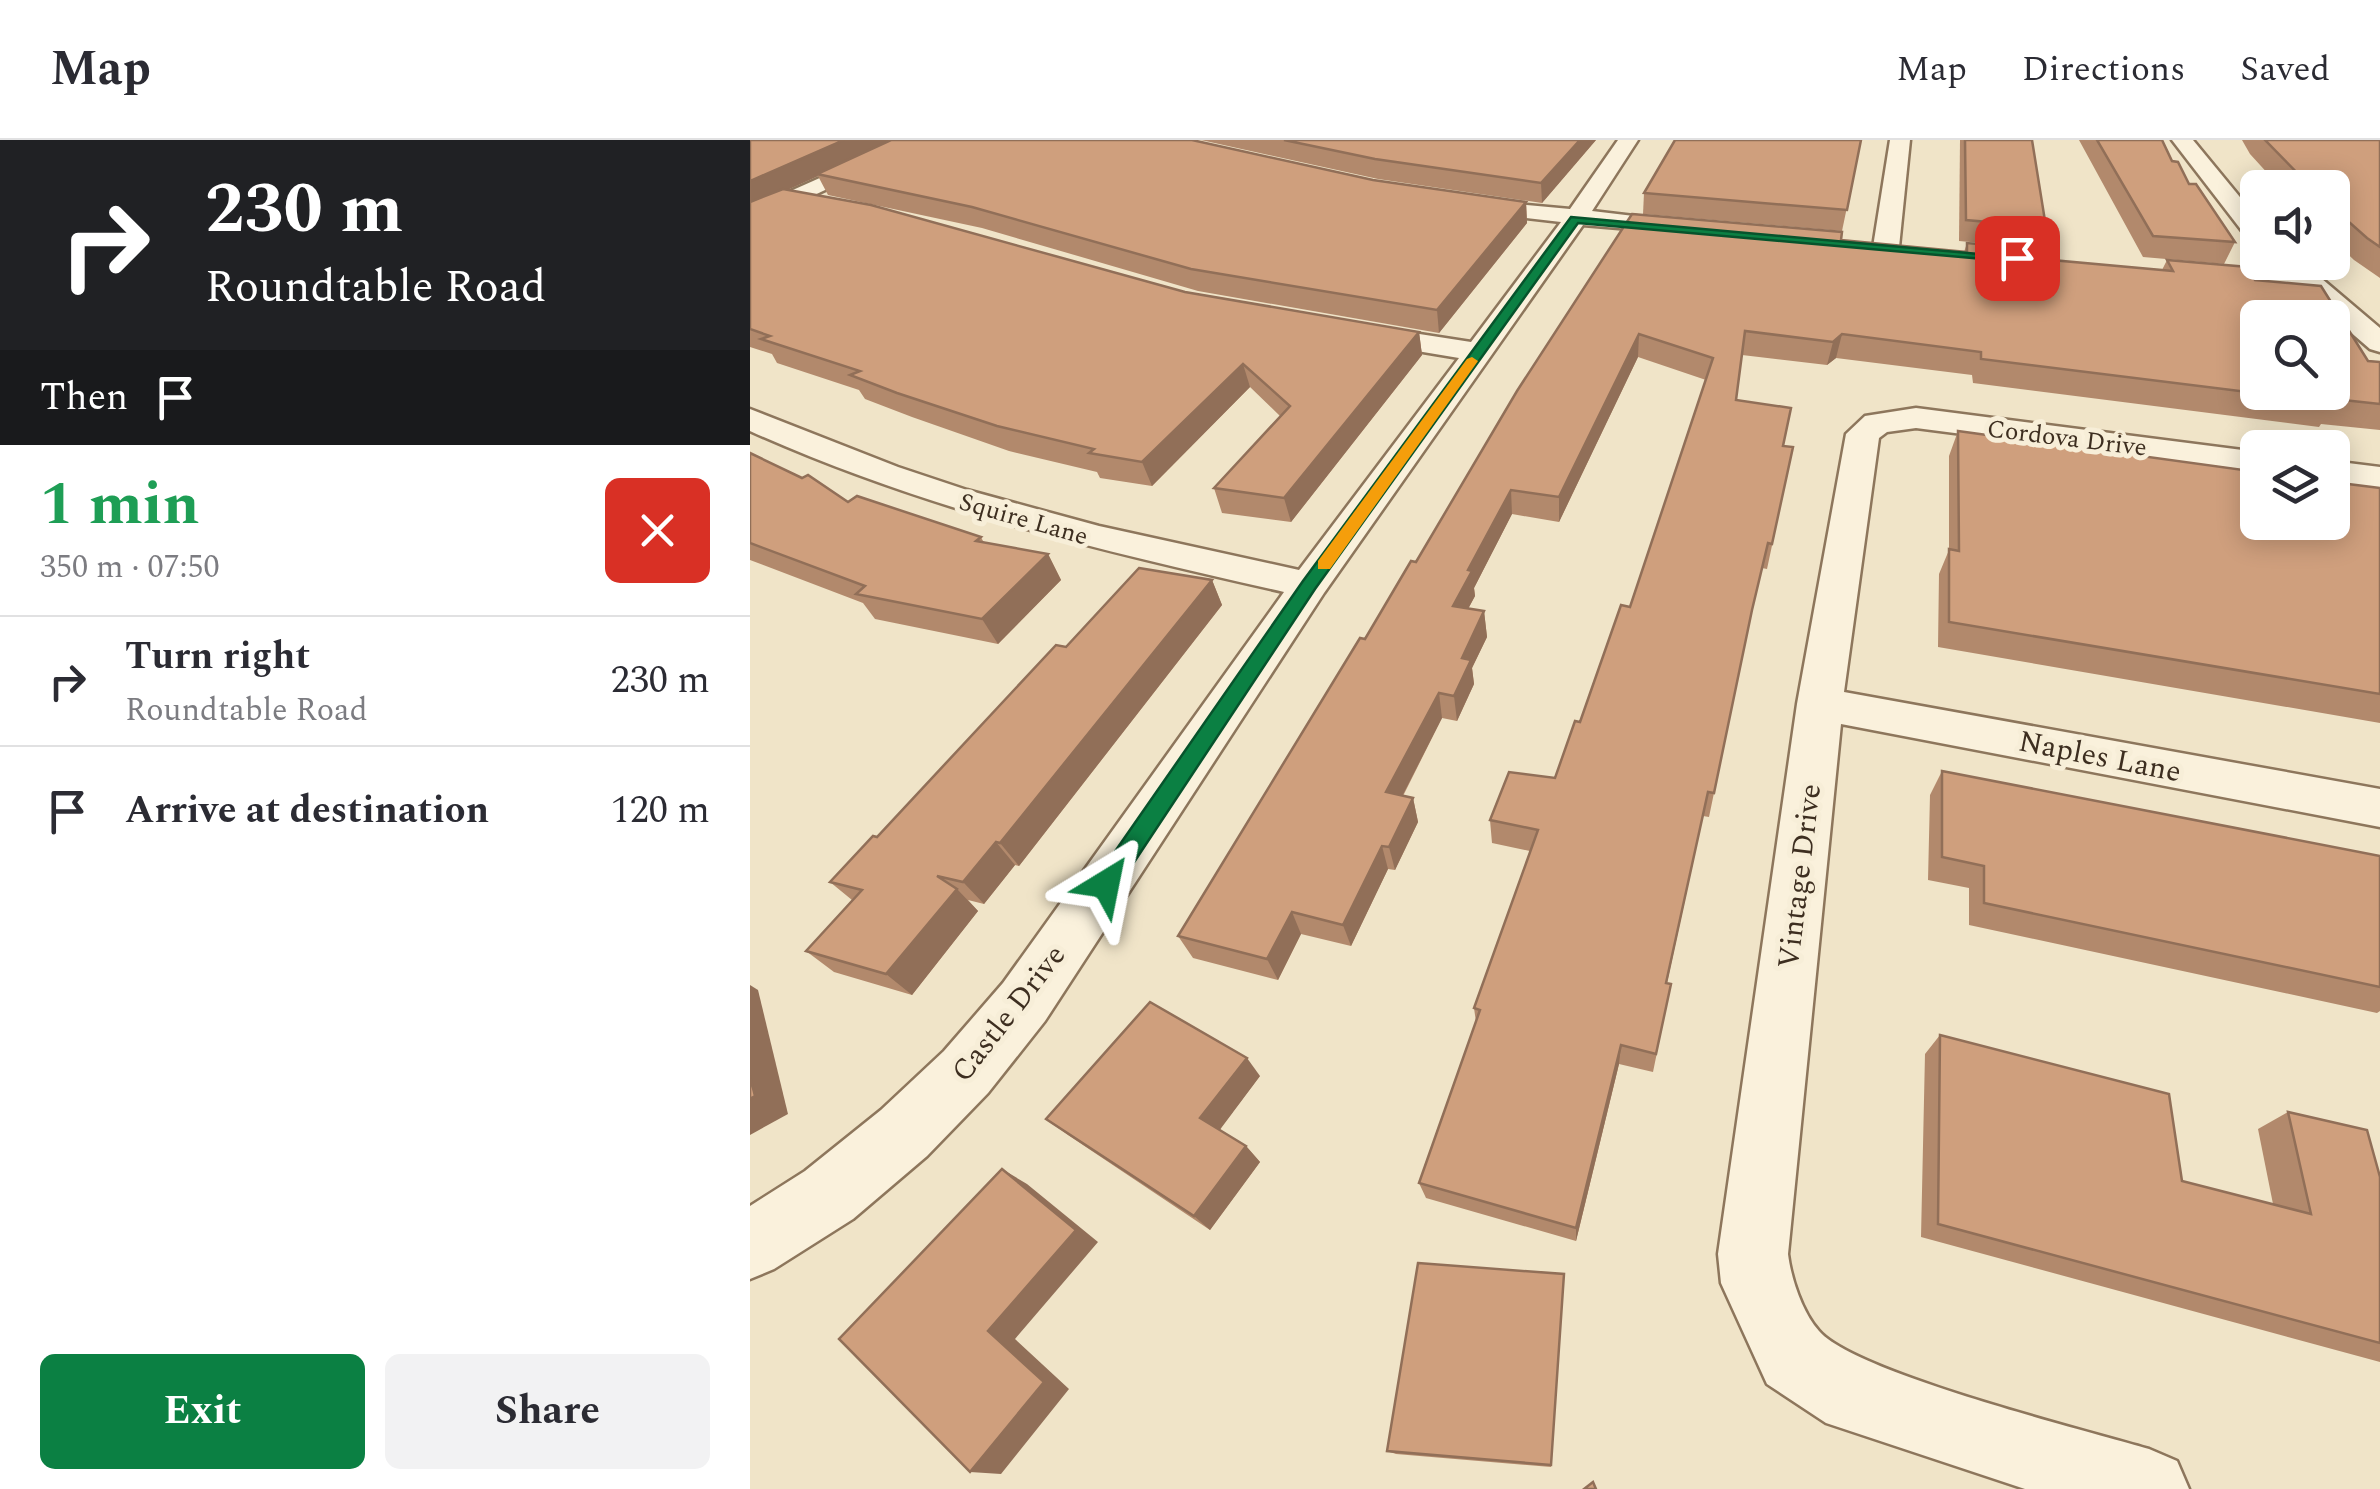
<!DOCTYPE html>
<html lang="en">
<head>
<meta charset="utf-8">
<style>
	body { margin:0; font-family:Spectral,serif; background:#f2f2f3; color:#2b2b33; height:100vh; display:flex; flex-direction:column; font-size:38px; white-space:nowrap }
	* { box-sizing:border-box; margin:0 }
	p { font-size:32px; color:#7c7c81 }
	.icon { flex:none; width:55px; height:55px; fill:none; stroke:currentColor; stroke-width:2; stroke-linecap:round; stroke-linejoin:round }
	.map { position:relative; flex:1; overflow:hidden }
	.details { display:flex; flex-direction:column; background:#fff; width:750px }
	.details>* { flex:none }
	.guide { background:#202124; color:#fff; overflow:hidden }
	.buttons { position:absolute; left:1490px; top:30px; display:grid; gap:20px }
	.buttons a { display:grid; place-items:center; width:110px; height:110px; border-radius:15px; background:#fff; box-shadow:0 5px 25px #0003; font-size:50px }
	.pin { position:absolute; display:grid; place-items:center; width:85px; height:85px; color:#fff; margin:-42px; border-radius:20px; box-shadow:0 5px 15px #0006 }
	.me { position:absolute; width:110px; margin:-55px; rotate:35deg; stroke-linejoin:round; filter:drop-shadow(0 0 8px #0008) }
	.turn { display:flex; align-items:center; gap:35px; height:210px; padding:0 40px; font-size:45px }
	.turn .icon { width:130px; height:130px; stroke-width:2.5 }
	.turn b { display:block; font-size:70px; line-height:85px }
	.then { display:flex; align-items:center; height:95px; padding:0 40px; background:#0003; gap:20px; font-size:38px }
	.round { display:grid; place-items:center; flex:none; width:105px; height:105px; border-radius:15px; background:#f2f2f3 }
	.head { display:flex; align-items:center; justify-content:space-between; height:170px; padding:0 40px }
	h1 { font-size:60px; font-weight:700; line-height:75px; color:#1e9e55 }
	.primary-button { display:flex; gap:20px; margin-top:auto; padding:20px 40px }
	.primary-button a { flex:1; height:115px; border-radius:15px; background:#0b8043; color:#fff; font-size:40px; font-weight:700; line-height:115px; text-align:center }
	.primary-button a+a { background:#f2f2f3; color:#2b2b33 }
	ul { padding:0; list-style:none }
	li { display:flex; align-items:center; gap:30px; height:130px; padding:0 40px; border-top:2px solid #e1e1e2 }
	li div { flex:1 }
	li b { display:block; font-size:38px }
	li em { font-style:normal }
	header { display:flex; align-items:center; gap:60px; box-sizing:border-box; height:140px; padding:0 50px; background:#fff; border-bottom:2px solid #e1e1e2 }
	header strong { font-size:48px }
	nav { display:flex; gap:55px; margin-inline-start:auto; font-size:35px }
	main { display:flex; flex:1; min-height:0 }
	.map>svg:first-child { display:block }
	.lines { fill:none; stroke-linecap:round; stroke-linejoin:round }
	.minor-casing { stroke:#8d765c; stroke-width:5 }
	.minor { fill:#faf1dc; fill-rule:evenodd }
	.wall { fill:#b2896c }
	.shaded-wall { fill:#916f58 }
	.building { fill:#cf9f7d; stroke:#916f58; stroke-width:2.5; fill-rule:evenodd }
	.route { fill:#0b8043; stroke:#07532c; stroke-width:2.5 }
	.slow { fill:#f59e0b }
	.labels { text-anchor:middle; stroke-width:10; stroke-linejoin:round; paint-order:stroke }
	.far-street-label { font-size:25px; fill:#3d2e20; stroke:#f7eed8 }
	.street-label { font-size:30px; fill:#3d2e20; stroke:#f7eed8 }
</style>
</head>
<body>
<header>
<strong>Map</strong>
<nav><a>Map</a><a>Directions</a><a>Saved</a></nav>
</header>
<main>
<section class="details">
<div class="guide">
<div class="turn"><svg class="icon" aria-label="right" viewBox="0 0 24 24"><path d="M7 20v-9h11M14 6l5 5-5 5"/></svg><div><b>230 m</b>Roundtable Road</div></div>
<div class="then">Then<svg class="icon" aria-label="arrive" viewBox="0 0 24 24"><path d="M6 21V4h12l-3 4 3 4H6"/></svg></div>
</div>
<div class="head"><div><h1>1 min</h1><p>350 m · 07:50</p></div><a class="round" style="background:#d93025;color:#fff"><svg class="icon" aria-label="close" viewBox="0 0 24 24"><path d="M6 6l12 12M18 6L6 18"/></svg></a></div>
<ul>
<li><svg class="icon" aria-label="right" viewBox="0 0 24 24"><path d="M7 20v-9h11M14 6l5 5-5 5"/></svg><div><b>Turn right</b><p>Roundtable Road</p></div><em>230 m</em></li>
<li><svg class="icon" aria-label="arrive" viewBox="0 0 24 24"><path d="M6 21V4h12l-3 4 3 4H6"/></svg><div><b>Arrive at destination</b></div><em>120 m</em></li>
</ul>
<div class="primary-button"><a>Exit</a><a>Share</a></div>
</section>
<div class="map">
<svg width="1630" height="1349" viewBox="0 0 1630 1349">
	<rect width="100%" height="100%" fill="#f0e4c8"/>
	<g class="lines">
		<!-- minor casing -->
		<g class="minor-casing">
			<g id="minor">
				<polygon points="155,0 182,0 0,85 0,69"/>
				<path d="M868 0H888L842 71 943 83 952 85 955 90 952 95 833 85 574 453 295 881 238 953 177 1016 103 1079 24 1129 0 1139V1066L55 1031 131 970 194 911 253 843 534 452C351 411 171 368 0 291V269L148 327 217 350 349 386 549 430 709 218 595 199 591 193 595 187 605 184 721 202 811 82 709 70 701 68 697 63 701 58 820 69Z"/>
				<polygon points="1140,0 1160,0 1149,107 1136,115 1123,107"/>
				<polygon points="1422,0 1443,0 1508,79 1508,102 1499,100"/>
				<polygon points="1523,122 1552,122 1630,188 1630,212 1620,209 1553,151 1436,141 1423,133 1436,125 1533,133"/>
				<path d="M1166 268 1508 312V332L1166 288 1137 292 1129 298 1094 552 1630 649V687L1091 584 1038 1114C1041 1138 1052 1172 1069 1191 1105 1233 1335 1290 1399 1309L1427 1321 1439 1349H1275L1076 1283 1017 1244 971 1143 968 1114 1047 564 1096 294 1115 276Z"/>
				<polygon points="1582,321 1630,327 1630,349 1582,342"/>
			</g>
		</g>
		<!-- minor -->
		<use href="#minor" class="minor"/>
	</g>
	<!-- wall -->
	<g class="wall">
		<polygon points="0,0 623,40 776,62 777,83 689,193 448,151 232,88 78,55 68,36 37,50 435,152 669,192 672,215 541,382 472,373 464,348 530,276 500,247 402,346 350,338 347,332 259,311 162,277 115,259 109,250 27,223 22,214 0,207"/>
		<polygon points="451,0 846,0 792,63 628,39"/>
		<polygon points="1111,0 1092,91 893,74 894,53"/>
		<polygon points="1210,0 1282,0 1296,87 1288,108 1209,101"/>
		<polygon points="1329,0 1412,0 1422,21 1485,102 1474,124 1393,117"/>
		<polygon points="1492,0 1630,0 1630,138 1604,120 1582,99 1582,48 1531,48 1500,14"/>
		<polygon points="1091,100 1214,112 1217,103 1302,120 1412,130 1417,120 1505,140 1618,221 1630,222 1630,290 1571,284 1569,287 1223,243 1222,235 1086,218 1077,225 992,215 986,260 1033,306 1043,307 1017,429 1012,428 997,494 959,677 953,676 917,843 921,844 903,932 869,924 826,1101 676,1058 669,1043 726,882 724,868 780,711 742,703 740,680 805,638 880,467 956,240 888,217 809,382 762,374 724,448 725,456 718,469 734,471 737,497 722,528 724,544 707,581 692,578 653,656 663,658 668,682 645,730 638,729 601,806 551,794 528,840 443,818 428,796 615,499 666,422 767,251"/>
		<polygon points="1208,291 1630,348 1630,583 1188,507 1189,434 1199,410 1199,316"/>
		<polygon points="0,313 98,362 231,397 234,403 298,414 311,440 248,504 125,479 113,463 0,420"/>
		<polygon points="462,440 472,465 269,726 265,725 234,764 218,760 228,771 162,855 84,832 56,811 102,760 80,742 127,697 316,507"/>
		<polygon points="1192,631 1630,716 1630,871 1627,873 1219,785 1219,748 1178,740 1180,655"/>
		<polygon points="1190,895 1432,1041 1523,1064 1508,989 1538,972 1630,1037 1630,1222 1171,1097 1175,914"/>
		<polygon points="510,936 469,990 496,1006 510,1022 460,1090 318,995 296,979"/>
		<polygon points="814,1134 801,1327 646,1314 637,1311"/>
	</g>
	<!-- shaded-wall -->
	<g class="shaded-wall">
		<polygon points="94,0 146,0 67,34 68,36 0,67 0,41"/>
		<polygon points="830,0 846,0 792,63 791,43"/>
		<polygon points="776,62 777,83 689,193 687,170"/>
		<polygon points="669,192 672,215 541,382 534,358"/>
		<polygon points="889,194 888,217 809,382 809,357"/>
		<polygon points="1092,194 1086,218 1077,225 1083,202"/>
		<polygon points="493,224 500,247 402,346 392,322"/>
		<polygon points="761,350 762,374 724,448 725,456 706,491 703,466 718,430"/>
		<polygon points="298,414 311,440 248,504 232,479"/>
		<polygon points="462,440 472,465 269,726 250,703"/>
		<polygon points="734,471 737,497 722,528 724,544 707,581 704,556 712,518"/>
		<polygon points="689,553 692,578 642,676 636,652"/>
		<polygon points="663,658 668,682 645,730 639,707"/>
		<polygon points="246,702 265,725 234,764 213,742"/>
		<polygon points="632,706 638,729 601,806 593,785"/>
		<polygon points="207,749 228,771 162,855 136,834"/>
		<polygon points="542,772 551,794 528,840 517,819"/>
		<polygon points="0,845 8,850 38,974 0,995"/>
		<polygon points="871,905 869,924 826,1101 826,1088"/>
		<polygon points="497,918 510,936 466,995 450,978"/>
		<polygon points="496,1006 510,1022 460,1090 444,1076"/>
		<polygon points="252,1029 277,1044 348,1102 265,1199 319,1249 251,1334 220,1332 238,1191"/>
	</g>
	<!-- building -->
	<g class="building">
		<polygon points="0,0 94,0 0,41"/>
		<polygon points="141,0 442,0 623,40 776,62 687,170 441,129 222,67 67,34"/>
		<polygon points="534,0 830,0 791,43 625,19"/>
		<polygon points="925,0 1111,0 1097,70 894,53"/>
		<polygon points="1215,0 1282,0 1296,87 1216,80"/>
		<polygon points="1347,0 1412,0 1422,21 1428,22 1439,44 1446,44 1485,102 1403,96"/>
		<polygon points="1515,0 1630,0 1630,107 1617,98 1582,67 1582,48 1562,48"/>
		<polygon points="33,49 121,65 435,152 669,192 534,358 464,348 540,266 493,224 392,322 339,313 344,309 247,286 147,253 100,235 110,231 11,199 20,196 0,189 0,62"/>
		<path d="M882 74 1092 92 1091 100 1217 112V103L1300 110 1302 120 1423 131 1417 120 1498 127 1505 140 1571 146 1618 221 1630 222V264L1584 259 1586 263 1231 219V212L1092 194 1083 202 995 191 986 260 1041 268 1033 306 1043 307 1022 404 1018 403 1002 470 964 653 958 652 916 843 921 844 906 914 871 905 826 1088 669 1043 730 870 724 868 788 690 740 680 759 632 805 638 825 581 830 582 871 465 880 467 963 218 889 194 809 357 761 350 718 430 722 431 703 466 734 471 712 518 721 520 704 556 689 553 636 652 663 658 639 707 632 706 593 785 542 772 517 819 428 796 610 498 615 499 661 421 666 422 767 251ZM1508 178H1582V252H1508Z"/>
		<polygon points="1208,291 1508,332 1508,382 1582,382 1582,342 1630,348 1630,554 1199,482 1199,409 1209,411"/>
		<polygon points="0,313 52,338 58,335 98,362 107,356 231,397 226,401 298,414 232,479 106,454 115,446 0,403"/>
		<polygon points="389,428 462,440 250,703 246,702 213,742 187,736 207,749 136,834 56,811 112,750 80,742 123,696 127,697 306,505 316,507"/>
		<polygon points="1192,631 1630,716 1630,847 1234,763 1234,726 1192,717"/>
		<polygon points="400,862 497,918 450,978 496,1006 444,1076 296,979"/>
		<polygon points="1190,895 1419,954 1432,1041 1561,1074 1538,972 1617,990 1630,1037 1630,1203 1188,1084"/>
		<polygon points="0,936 5,956 0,959"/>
		<polygon points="252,1029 326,1090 238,1191 294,1242 220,1332 89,1199"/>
		<polygon points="668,1123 814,1134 801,1325 637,1311"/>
		<polygon points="843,1342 846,1349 834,1349"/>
	</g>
	<!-- route -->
	<polygon class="route" points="821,77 1273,118 1267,122 828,83 565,449 365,751 348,751 344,744 348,736 553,441"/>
	<!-- slow -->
	<polygon class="slow" points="722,217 728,221 580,429 568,429 568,421 717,219"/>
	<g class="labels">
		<!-- far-street labels -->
		<g class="far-street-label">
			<text transform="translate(1317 297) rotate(7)" y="9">Cordova Drive</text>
			<text transform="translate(274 378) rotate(16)" y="9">Squire Lane</text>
		</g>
		<!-- street labels -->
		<g class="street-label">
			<text transform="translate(1350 616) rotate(11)" y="10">Naples Lane</text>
			<text transform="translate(1049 736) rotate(-83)" y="10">Vintage Drive</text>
			<text transform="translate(258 873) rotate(-52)" y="10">Castle Drive</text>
		</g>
	</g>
</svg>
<div class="buttons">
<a><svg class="icon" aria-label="sound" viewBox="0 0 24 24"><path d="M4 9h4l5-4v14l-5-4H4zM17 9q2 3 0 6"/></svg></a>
<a><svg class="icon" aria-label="search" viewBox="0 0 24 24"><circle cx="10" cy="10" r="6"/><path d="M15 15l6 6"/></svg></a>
<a><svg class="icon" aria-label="layers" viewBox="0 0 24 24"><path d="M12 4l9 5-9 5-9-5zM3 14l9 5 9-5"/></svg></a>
</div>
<div class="pin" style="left:1267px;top:118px;background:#d93025"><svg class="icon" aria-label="arrive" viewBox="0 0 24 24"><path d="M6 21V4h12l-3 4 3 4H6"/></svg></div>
<svg class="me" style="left:356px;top:744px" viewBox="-20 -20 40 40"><path d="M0-17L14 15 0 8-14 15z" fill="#0b8043" stroke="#fff" stroke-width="4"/></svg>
</div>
</main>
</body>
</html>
